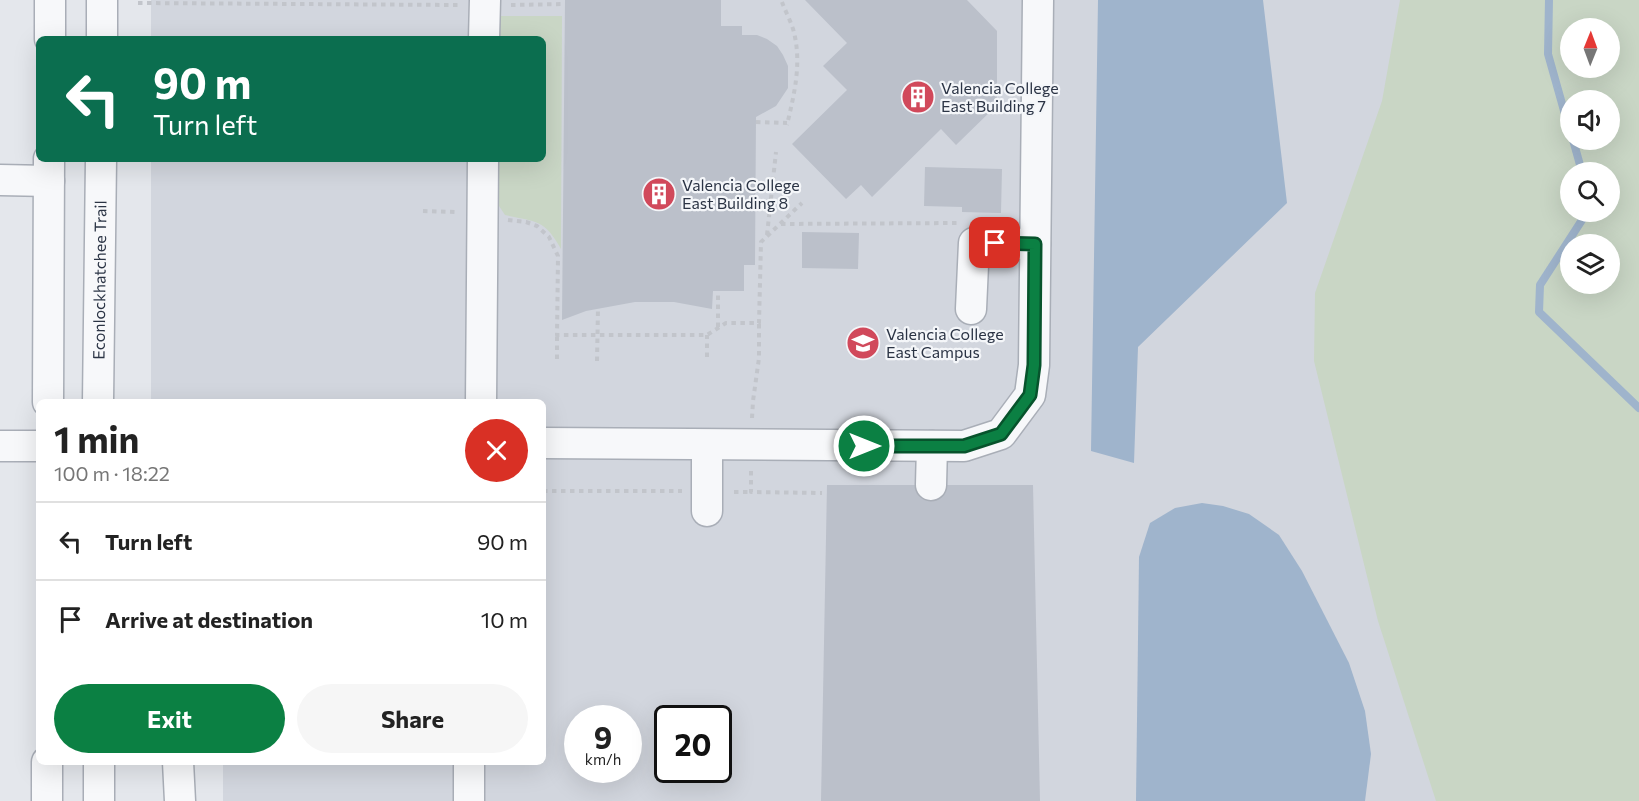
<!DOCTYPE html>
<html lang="en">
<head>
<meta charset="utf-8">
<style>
	body { margin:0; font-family:Commissioner,sans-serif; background:#f6f6f6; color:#222; height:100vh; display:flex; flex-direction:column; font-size:22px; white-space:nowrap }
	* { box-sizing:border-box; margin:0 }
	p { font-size:20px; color:#767676 }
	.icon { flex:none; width:33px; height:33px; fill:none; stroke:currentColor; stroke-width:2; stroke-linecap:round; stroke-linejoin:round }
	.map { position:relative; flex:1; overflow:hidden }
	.sheet { position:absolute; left:36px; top:399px; width:510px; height:366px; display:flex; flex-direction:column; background:#fff; border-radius:9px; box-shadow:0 6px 24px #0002 }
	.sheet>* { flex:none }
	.guide { position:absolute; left:36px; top:36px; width:510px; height:126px; border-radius:9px; box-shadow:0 6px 24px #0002; background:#0b6e4f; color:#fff; overflow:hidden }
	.needle { width:39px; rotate:1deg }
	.controls { position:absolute; left:1560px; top:18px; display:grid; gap:12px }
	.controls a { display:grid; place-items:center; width:60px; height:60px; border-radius:50%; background:#fff; box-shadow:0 6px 24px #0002; font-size:30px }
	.speed { position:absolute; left:564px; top:705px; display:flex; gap:12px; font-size:30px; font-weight:700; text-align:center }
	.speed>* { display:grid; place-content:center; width:78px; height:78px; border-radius:50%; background:#fff; box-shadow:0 6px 24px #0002; line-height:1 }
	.speed small { font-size:15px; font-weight:400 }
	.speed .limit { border:3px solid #111; border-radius:9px; background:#fff; color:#111 }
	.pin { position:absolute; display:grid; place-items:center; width:51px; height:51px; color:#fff; margin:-26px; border-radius:12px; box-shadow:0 3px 9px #0006 }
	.me { position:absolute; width:66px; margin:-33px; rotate:90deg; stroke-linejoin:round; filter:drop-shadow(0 0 4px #0008) }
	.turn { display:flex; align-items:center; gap:21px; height:126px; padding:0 18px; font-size:27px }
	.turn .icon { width:78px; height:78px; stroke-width:2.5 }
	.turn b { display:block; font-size:42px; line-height:51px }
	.round { display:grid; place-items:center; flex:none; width:63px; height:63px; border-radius:32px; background:#f6f6f6 }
	.summary { display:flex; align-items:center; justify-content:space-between; height:102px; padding:0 18px }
	h1 { font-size:36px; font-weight:700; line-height:45px }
	.primary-button { display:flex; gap:12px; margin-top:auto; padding:12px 18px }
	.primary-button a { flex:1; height:69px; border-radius:36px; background:#0b8043; color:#fff; font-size:24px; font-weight:700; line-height:69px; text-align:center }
	.primary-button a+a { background:#f6f6f6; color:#222 }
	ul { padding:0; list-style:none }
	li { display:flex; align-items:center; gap:18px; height:78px; padding:0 18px; border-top:2px solid #e0e0e0 }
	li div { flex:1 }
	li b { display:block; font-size:22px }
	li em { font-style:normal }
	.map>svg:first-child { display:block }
	.built { fill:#d2d6de; fill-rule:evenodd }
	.green { fill:#c9d6c5; fill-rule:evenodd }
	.water { fill:#9fb4cc }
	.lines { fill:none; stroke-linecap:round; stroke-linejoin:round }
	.stream { stroke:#9fb4cc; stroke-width:8 }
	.building { fill:#bbc0ca }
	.minor-casing { stroke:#a9aeb7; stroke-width:33 }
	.path { stroke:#c2c5cb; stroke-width:4; stroke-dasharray:4.5 4.5; stroke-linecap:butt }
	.minor { stroke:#f7f8fa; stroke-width:30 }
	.route-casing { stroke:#07532c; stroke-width:15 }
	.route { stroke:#0b8043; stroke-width:10 }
	.labels { text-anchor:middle; stroke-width:4.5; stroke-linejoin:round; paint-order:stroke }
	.poi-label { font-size:16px; fill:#2b3445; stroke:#f4f6f9; text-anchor:start }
	.street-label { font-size:16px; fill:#2b3445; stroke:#f4f6f9 }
</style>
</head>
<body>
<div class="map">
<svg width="1639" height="801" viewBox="0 0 1639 801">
	<rect width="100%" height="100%" fill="#e4e7ec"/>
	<!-- built -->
	<path class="built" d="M151 0H1572L1570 28V284L1578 801H223V762H543V402H151V159H543V39H151ZM578 718H628V770H578ZM668 718H718V770H668Z"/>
	<!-- green -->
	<g class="green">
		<path d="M1400 0H1639V801H1436L1378 621 1314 361 1315 293 1382 101ZM1570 28H1610V68H1570ZM1570 100H1610V140H1570ZM1570 172H1610V212H1570ZM1570 244H1610V284H1570Z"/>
		<path d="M497 16H562L561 249C544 218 535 222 505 215L495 200V159H543V39H497Z"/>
	</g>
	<!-- water -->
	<g class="water">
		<polygon points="1098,0 1263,0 1287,203 1138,347 1134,463 1091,451"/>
		<polygon points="1202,503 1223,506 1249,514 1279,535 1302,571 1349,663 1365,711 1371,754 1365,801 1136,801 1139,557 1150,523 1175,508"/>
	</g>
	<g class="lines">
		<!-- stream -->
		<g class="stream">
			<polyline points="1549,0 1548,54 1570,132"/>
			<polyline points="1573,140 1582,172"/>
			<polyline points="1582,212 1582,220 1540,285 1539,312 1639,408"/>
		</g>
	</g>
	<!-- building -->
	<g class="building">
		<polygon points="565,0 721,0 721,26 742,26 742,35 757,35 767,39 777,46 783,55 788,66 788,88 776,106 756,117 755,265 744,265 744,291 713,291 712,309 674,302 635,302 586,311 562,320"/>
		<polygon points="805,0 967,0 997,31 997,105 956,145 941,129 872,197 861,185 846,199 792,144 847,90 823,66 847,43"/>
		<polygon points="925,167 1002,169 1001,213 962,212 962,207 924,206"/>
		<polygon points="802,232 859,233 858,269 802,268"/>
		<polygon points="827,485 1033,485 1040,801 821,801"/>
	</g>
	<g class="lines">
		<!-- minor casing -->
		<g class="minor-casing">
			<g id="minor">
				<polyline points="50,39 50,0"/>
				<polyline points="102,39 102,0"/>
				<polyline points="484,39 485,0"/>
				<polyline points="0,180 49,181"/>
				<polyline points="971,309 974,243 1035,244"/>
				<polyline points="48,402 49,159"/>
				<path id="s1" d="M98 402 101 159"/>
				<polyline points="481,402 483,159"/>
				<polyline points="543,443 964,446 1001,434 1030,395 1034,365 1038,0"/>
				<polyline points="0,446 39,446"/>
				<polyline points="931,485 932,446"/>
				<polyline points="707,511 707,445"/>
				<polyline points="99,762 99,801"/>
				<polyline points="178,762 180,801"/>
				<polyline points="469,762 469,801"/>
				<polyline points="47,801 47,762"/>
			</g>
		</g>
		<!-- path -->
		<g class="path">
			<path d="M782 2C786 13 793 25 795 37 801 67 794 95 787 125"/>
			<polyline points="138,3 458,5"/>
			<polyline points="511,5 565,4"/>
			<polyline points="756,122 787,123"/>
			<polyline points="423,211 457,212"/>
			<polyline points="508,220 526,222 537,226 549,237 558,256 557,335 707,335 726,323 759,323 761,242 802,203"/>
			<polyline points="781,224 957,223"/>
			<polyline points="767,235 776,152"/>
			<polyline points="718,327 718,291"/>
			<polyline points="707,357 707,335"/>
			<polyline points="557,359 557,335"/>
			<polyline points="597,361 598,308"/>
			<polyline points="752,418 753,401 759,358 759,323"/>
			<polyline points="751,471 751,492 822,493"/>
			<polyline points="543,491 682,491"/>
			<polyline points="734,492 751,492"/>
		</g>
		<!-- minor -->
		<use href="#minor" class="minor"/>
	</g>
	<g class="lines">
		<!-- route casing -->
		<g class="route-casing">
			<polyline id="route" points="864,446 964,446 1001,434 1030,395 1034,365 1035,244 995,243"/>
		</g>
		<!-- route -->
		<use href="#route" class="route"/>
	</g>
	<!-- icons -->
	<defs>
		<g id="building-disc" transform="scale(1.725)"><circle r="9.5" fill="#d1495b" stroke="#f4f6f9"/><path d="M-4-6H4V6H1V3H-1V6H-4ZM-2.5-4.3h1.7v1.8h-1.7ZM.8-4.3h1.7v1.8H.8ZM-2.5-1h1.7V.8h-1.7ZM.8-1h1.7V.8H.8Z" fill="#fff"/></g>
		<g id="university-disc" transform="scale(1.725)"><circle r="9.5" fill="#d1495b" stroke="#f4f6f9"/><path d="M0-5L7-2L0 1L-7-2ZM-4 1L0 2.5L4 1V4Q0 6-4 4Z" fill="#fff"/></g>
	</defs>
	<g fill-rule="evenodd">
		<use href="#building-disc" x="918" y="97"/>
		<use href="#building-disc" x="659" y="194"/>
		<use href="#university-disc" x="863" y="343"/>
	</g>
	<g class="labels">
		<!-- poi labels -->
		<g class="poi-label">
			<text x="941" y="94">Valencia College<tspan x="941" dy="18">East Building 7</tspan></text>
			<text x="682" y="191">Valencia College<tspan x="682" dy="18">East Building 8</tspan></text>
			<text x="886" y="340">Valencia College<tspan x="886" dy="18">East Campus</tspan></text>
		</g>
		<!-- street labels -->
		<g class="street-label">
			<text dy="6" stroke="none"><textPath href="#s1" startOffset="122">Econlockhatchee Trail</textPath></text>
		</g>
	</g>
</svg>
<div class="controls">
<a><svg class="needle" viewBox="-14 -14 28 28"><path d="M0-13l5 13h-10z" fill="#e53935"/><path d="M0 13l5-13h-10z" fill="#767676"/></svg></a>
<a><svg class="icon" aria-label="sound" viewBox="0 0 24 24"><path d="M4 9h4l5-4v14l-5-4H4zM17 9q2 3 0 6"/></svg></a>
<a><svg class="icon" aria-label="search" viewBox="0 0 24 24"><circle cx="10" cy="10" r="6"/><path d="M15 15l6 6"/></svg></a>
<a><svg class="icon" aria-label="layers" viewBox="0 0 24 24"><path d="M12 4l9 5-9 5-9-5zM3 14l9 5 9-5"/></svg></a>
</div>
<div class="speed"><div>9<small>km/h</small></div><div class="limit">20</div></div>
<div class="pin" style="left:995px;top:243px;background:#d93025"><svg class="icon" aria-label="arrive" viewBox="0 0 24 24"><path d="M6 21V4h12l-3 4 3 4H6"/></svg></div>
<svg class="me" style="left:864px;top:446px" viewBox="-20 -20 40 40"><circle r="17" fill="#0b8043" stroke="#fff" stroke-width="3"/><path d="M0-11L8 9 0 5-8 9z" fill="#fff"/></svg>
<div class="guide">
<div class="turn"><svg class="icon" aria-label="left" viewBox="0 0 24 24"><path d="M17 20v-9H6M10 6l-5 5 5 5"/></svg><div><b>90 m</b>Turn left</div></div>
</div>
<section class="sheet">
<div class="summary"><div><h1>1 min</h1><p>100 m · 18:22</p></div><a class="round" style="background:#d93025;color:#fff"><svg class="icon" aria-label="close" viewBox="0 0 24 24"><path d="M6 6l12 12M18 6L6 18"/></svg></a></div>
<ul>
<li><svg class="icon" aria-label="left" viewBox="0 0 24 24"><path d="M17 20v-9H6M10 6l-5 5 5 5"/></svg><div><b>Turn left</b></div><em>90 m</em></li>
<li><svg class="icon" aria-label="arrive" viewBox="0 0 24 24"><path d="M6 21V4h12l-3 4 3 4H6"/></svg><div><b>Arrive at destination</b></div><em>10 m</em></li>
</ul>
<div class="primary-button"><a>Exit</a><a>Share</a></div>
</section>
</div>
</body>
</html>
